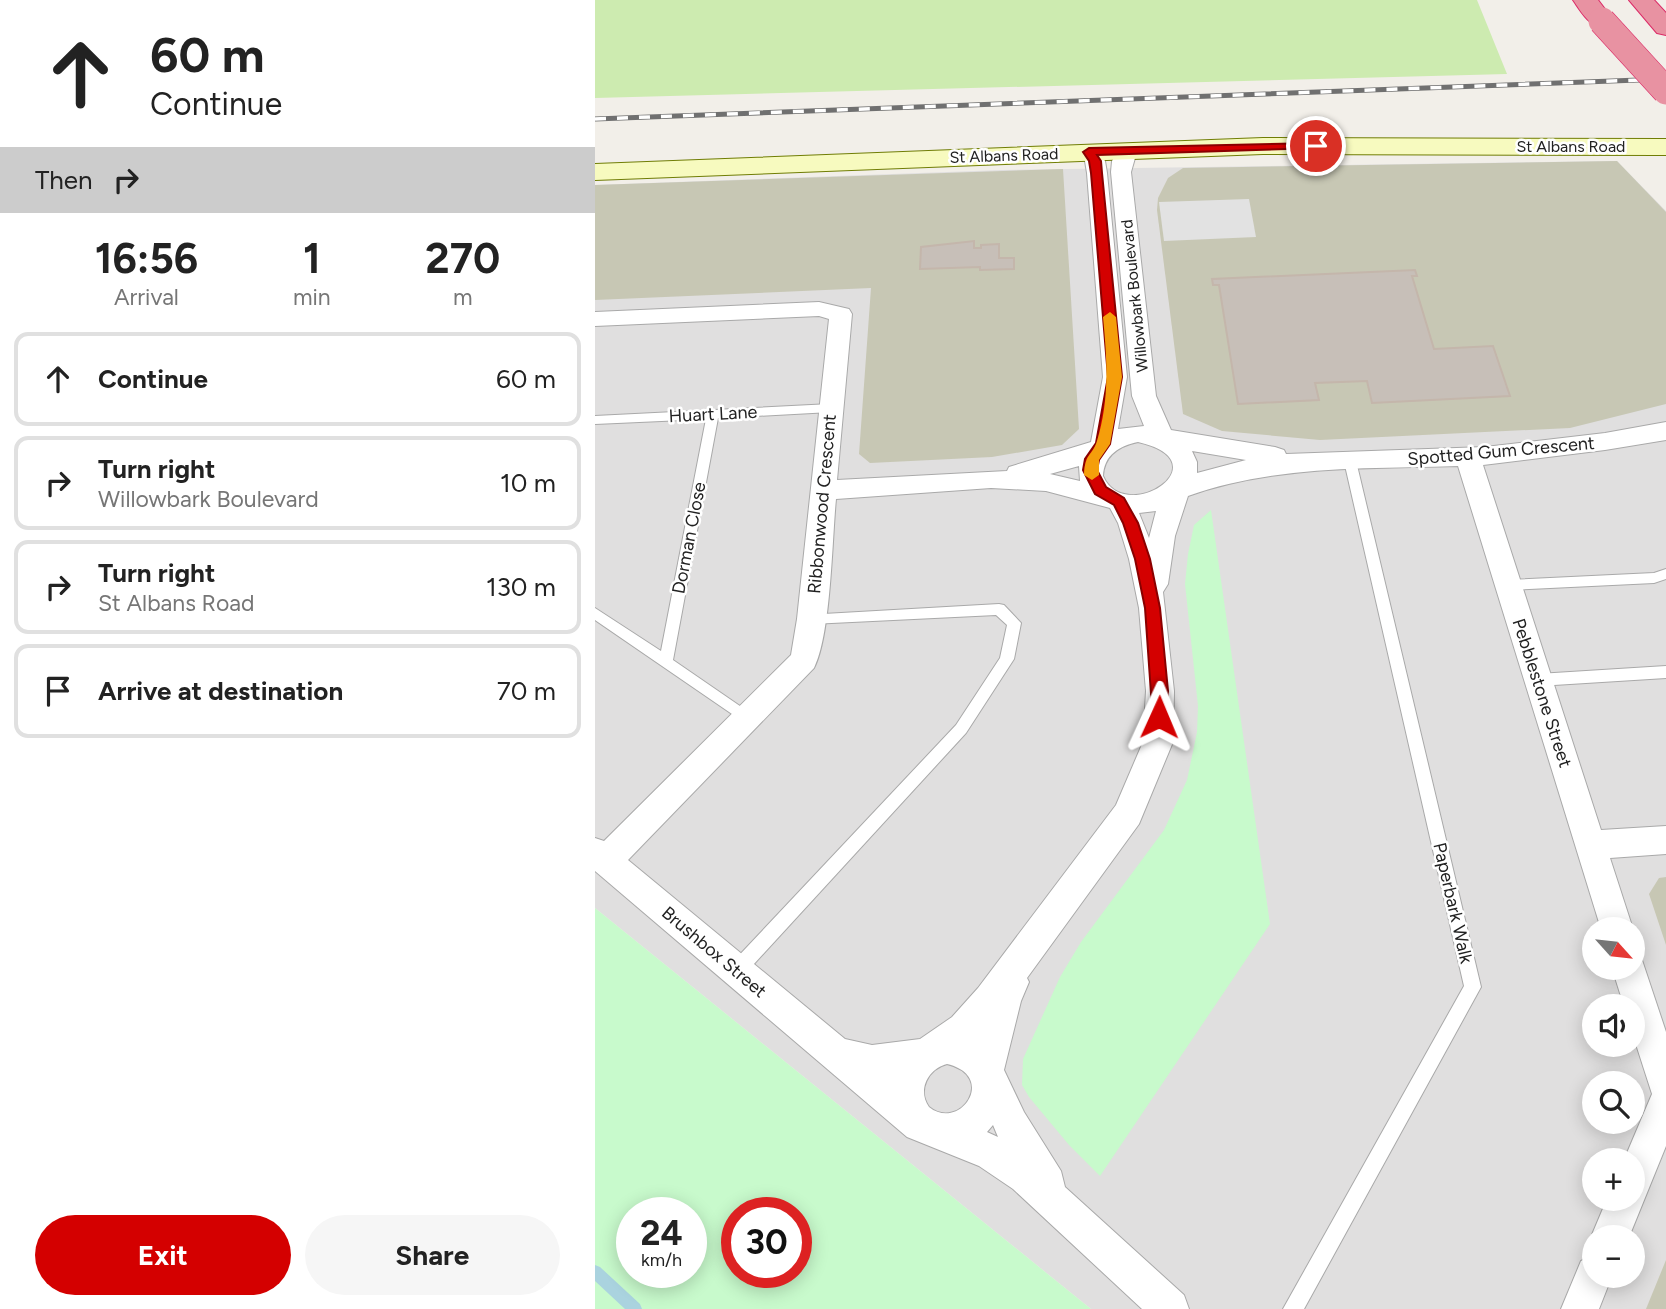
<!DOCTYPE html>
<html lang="en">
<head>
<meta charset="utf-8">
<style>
	body { margin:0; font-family:Figtree,sans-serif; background:#f6f6f6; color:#222; height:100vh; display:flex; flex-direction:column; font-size:26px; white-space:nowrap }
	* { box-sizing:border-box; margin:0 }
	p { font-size:23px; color:#767676 }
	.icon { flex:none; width:38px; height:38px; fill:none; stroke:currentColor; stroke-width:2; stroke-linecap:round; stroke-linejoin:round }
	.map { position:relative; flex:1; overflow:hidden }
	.side { display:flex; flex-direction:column; background:#fff; width:595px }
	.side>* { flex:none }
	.banner { background:#fff; color:#222; overflow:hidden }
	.needle { width:46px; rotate:117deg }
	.fabs { position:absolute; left:987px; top:917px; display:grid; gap:14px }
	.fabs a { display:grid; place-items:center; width:63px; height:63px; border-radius:50%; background:#fff; box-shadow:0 4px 18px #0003; font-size:35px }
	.speed { position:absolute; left:21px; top:1197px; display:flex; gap:14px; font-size:35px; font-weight:700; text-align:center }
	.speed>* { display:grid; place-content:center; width:91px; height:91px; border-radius:50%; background:#fff; box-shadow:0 4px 18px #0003; line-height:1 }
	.speed small { font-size:18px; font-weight:400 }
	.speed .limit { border:10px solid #d22; background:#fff; color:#111 }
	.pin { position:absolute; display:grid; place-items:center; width:60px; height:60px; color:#fff; margin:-30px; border:4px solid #fff; border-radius:50%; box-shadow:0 2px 7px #0007 }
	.me { position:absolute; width:77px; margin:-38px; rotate:1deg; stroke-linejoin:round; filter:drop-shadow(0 0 5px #0008) }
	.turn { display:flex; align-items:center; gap:24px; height:147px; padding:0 35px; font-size:32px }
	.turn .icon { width:91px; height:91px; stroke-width:2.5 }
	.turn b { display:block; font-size:49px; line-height:60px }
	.then { display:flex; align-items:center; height:66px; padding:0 35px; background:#0003; gap:14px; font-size:26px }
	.eta { display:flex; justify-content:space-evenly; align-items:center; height:119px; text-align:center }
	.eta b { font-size:42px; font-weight:700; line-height:49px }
	.cta { display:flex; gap:14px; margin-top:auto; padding:14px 35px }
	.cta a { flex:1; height:80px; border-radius:42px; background:#d40000; color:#fff; font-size:28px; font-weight:700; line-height:80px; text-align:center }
	.cta a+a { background:#f6f6f6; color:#222 }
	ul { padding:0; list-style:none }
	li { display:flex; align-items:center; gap:21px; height:94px; margin:0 14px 10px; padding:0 21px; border:4px solid #e0e0e0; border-radius:14px }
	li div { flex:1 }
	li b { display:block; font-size:26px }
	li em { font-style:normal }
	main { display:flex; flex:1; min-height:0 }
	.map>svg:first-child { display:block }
	.residential { fill:#e0dfdf; fill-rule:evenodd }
	.construction { fill:#c7c7b4 }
	.grass { fill:#cdebb0 }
	.park { fill:#c8facc; fill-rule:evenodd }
	.parking { fill:#e2e2e2 }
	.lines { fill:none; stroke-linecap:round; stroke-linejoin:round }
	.stream { fill:#aad3df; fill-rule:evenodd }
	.building { fill:#c7bfb8; stroke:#c4b6ab; stroke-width:2 }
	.service-casing { stroke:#a9a9a9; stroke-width:2 }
	.minor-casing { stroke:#a9a9a9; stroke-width:2 }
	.secondary-casing { stroke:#707d05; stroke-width:2 }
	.motorway-casing { stroke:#dc2a67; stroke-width:2 }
	.service { fill:#fff; fill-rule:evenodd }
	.minor { fill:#fff; fill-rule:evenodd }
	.secondary { fill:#f7fabf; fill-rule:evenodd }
	.motorway { fill:#e892a2; fill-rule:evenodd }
	.rail-casing { stroke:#707070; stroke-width:5 }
	.rail { stroke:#fff; stroke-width:3.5; stroke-dasharray:11; stroke-linecap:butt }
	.motorway-bridge-casing { stroke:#dc2a67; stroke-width:28; stroke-linecap:butt }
	.motorway-bridge { stroke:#e892a2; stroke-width:27 }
	.route { fill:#d40000; stroke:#8a0000; stroke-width:2 }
	.slow { fill:#f59e0b }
	.labels { text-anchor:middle; stroke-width:5; stroke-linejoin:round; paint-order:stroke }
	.far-street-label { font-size:16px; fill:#222; stroke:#fff }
	.street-label { font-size:18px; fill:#222; stroke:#fff }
</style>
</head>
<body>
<main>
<section class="side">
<div class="banner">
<div class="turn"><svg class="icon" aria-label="ahead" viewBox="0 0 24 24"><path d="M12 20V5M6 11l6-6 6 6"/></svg><div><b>60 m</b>Continue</div></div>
<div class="then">Then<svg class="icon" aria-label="right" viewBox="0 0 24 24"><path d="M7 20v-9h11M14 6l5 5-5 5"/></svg></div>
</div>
<div class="eta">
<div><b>16:56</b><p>Arrival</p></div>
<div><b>1</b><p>min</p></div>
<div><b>270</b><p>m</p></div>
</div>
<ul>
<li><svg class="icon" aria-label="ahead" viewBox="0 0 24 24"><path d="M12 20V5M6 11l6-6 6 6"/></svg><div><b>Continue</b></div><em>60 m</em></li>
<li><svg class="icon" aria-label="right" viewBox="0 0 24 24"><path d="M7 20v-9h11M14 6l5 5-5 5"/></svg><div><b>Turn right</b><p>Willowbark Boulevard</p></div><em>10 m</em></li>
<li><svg class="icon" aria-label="right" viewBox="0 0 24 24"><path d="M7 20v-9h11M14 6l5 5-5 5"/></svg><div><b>Turn right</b><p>St Albans Road</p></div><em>130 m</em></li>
<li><svg class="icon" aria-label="arrive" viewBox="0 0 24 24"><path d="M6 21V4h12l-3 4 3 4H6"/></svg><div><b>Arrive at destination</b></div><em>70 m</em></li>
</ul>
<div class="cta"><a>Exit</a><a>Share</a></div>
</section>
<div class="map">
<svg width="1071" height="1309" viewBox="0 0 1071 1309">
	<rect width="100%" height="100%" fill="#f2efe9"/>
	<!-- residential -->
	<path class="residential" d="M1022 161 1071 211V1309H496L0 908V185L407 170ZM999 929H1038V968H999ZM999 1006H1038V1045H999ZM999 1083H1038V1122H999ZM999 1160H1038V1199H999ZM999 1237H1038V1276H999Z"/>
	<!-- construction -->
	<g class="construction">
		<polygon points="1022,161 1071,212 1071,404 975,428 725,440 627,431 588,414 562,210 563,198 573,178 588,168"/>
		<polygon points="468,169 484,429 467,445 397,457 275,463 264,454 276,288 0,300 0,185"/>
		<polygon points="1071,877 1071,945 1054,894 1064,878"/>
		<polygon points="1071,1260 1071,1309 1051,1309"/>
	</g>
	<!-- grass -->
	<polygon class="grass" points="0,0 882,0 912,74 0,98"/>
	<!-- park -->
	<g class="park">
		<polygon points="616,510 675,924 505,1176 474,1145 434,1097 427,1085 428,1059 465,977 486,942 569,830 592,780 602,732 603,706 590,584 593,554 599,525"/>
		<path d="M0 908 496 1309H0ZM37 1213H96V1272H37ZM142 1213H201V1272H142Z"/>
	</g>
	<!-- parking -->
	<polygon class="parking" points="654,199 661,237 569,241 564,202"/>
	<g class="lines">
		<!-- stream -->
		<polygon class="stream" points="0,1265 5,1267 45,1304 47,1309 30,1309 0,1281"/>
	</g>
	<!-- building -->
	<g class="building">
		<polygon points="379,241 379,248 386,248 386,245 404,244 404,258 419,258 419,269 385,270 385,267 325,269 326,247"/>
		<polygon points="820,270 822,276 817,276 839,349 898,346 915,396 777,403 772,381 720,383 724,400 643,404 624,285 618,285 617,279"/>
	</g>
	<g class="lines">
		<!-- service casing -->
		<g class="service-casing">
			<g id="service">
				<polygon points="236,404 242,408 236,412 123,418 78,660 158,715 160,719 158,723 153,725 0,620 0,608 66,651 111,419 0,424 0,416"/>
				<polygon points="755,456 761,461 886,987 709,1309 688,1309 869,986 749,461"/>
				<polygon points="1071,569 1071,579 1059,583 913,590 906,585 913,580 1059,573"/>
				<polygon points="404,604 409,605 426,623 419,659 371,733 147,977 141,979 135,977 133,971 135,965 361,725 405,658 412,625 401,615 216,624 211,623 209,619 211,615"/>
				<polygon points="1071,666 1071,678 943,686 938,684 936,680 938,676 943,674"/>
			</g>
		</g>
		<!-- minor casing -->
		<g class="minor-casing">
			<g id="minor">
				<path d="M532 145 539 147 542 151 536 172 561 396 576 430 680 447 689 450 691 454 890 447 1010 433 1071 422V440L1010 450 888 465 1006 830 1071 826V854L1015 858 1038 929V930L1006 929 863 466C772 469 680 465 593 496L580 536 573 584 568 592 579 691 578 742 544 824 432 978 434 982 426 1001 409 1070 429 1112 466 1171 470 1187 589 1295 594 1309H547L418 1189 384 1166 312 1137 0 871V838L9 841 196 655 202 619 234 319 224 316 0 326V312L224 302 254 309 257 314 242 480 412 471 414 467 496 442 508 377 492 173 490 161 484 152 487 148H501L510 161 512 173 532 377 523 429 549 426 537 396 516 172 517 161 525 147ZM543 442C630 462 530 527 508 476 509 455 524 446 543 442ZM597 451 651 460 602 473V462ZM484 466 485 481 455 474ZM396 488 451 491 515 508 523 523 534 559 544 608 551 691 548 742 521 805 383 988 357 1017 325 1039 277 1045 250 1039 33 860 219 668C236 635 237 539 241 499ZM561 511 554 538 544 513ZM352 1064C403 1076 365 1132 334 1107 322 1090 333 1069 352 1064ZM398 1125 403 1137 392 1132Z"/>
				<polygon points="1038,953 1046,957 1071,1032 1071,1146 1034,1237 999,1237 999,1244 996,1237 1012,1199 1038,1199 1038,1160 1029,1160 1057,1094 1038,1035 1038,1006 1029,1006 1017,968 1038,968"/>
				<polygon points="999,1255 999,1276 1017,1276 1004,1309 966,1309 986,1261"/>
			</g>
		</g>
		<!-- secondary casing -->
		<g class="secondary-casing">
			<polygon id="secondary" points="668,138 1071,139 1071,155 668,154 0,180 0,164"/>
		</g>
		<!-- motorway casing -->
		<g class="motorway-casing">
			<g id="motorway">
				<path d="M978 0H1003L1019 21 1016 26C996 31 988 14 978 0Z"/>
				<polygon points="1034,0 1059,0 1071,13 1071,35 1062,33"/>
			</g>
		</g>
		<!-- service -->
		<use href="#service" class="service"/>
		<!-- minor -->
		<use href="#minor" class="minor"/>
		<!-- secondary -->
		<use href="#secondary" class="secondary"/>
		<!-- motorway -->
		<use href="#motorway" class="motorway"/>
		<!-- rail casing -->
		<g class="rail-casing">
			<polyline id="rail" points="0,119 1071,79"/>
		</g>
		<!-- rail -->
		<use href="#rail" class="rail"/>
		<!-- motorway-bridge casing -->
		<g class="motorway-bridge-casing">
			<polyline id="motorway-bridge" points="1007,21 1071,91"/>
		</g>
		<!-- motorway-bridge -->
		<use href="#motorway-bridge" class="motorway-bridge"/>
	</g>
	<!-- route -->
	<polygon class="route" points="721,143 725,144 725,148 502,155 506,161 507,173 527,377 515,444 504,460 502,470 511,487 529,498 543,523 555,559 565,608 573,691 570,722 558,722 550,608 540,559 528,523 519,505 500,494 488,470 490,459 501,443 513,377 496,173 494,161 488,152 494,148"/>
	<!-- slow -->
	<path class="slow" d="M515 312 521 317 527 377 515 444 504 460V475L497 480 489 475C490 452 497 457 502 441 515 399 512 359 508 317Z"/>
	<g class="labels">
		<!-- far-street labels -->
		<g class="far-street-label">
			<text x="976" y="152">St Albans Road</text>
			<text transform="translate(409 155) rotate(-2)" y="6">St Albans Road</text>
			<text transform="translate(539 296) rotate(-96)" y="6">Willowbark Boulevard</text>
		</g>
		<!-- street labels -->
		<g class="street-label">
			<text transform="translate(118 414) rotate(-3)" y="6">Huart Lane</text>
			<text transform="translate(906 451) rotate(-5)" y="6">Spotted Gum Crescent</text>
			<text transform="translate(227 504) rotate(-85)" y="6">Ribbonwood Crescent</text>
			<text transform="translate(94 538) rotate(-79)" y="6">Dorman Close</text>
			<text transform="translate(947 693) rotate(72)" y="6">Pebblestone Street</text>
			<text transform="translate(858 903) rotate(77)" y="6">Paperbark Walk</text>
			<text transform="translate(119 952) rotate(40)" y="6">Brushbox Street</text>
		</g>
	</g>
</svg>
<div class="fabs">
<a><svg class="needle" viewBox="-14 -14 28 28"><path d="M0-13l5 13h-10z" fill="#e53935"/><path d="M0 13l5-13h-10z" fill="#767676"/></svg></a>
<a><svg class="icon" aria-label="sound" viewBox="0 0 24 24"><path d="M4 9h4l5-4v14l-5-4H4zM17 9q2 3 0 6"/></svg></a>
<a><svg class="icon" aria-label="search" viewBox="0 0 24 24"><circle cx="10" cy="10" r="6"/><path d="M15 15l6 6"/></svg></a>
<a>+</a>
<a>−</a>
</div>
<div class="speed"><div>24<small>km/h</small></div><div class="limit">30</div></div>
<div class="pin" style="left:721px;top:146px;background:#d93025"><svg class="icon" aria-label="arrive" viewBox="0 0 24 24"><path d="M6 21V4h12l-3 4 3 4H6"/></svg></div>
<svg class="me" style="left:564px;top:717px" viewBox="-20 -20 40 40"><path d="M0-17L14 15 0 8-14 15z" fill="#d40000" stroke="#fff" stroke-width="4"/></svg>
</div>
</main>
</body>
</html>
